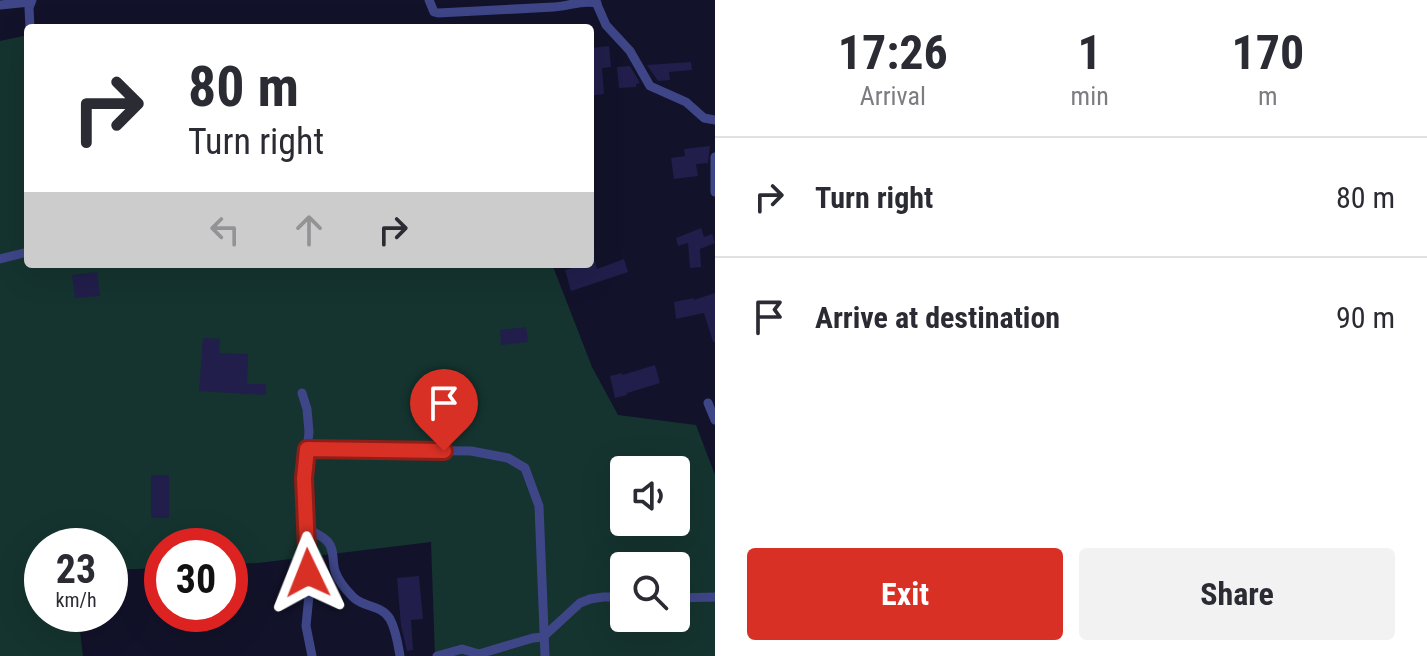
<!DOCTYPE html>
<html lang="en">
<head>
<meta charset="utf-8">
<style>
	body { margin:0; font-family:"Roboto Condensed",sans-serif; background:#f2f2f3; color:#2b2b33; height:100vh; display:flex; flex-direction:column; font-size:30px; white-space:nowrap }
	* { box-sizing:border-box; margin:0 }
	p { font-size:26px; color:#7c7c81 }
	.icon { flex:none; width:44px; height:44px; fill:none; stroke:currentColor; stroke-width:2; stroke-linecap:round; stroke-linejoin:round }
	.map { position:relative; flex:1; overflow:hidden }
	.side { display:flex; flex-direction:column; background:#fff; width:712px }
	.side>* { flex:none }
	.top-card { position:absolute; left:24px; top:24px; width:570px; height:244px; border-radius:8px; box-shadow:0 8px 32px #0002; background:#fff; color:#2b2b33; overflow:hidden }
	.controls { position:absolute; left:610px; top:456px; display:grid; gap:16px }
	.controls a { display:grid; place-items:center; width:80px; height:80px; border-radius:8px; background:#fff; box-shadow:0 8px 32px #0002; font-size:40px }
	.speed { position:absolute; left:24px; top:528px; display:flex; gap:16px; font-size:40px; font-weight:700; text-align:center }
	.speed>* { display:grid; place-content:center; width:104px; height:104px; border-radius:50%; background:#fff; box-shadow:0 8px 32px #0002; line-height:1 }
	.speed small { font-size:20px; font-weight:400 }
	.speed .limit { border:12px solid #d22; background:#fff; color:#111 }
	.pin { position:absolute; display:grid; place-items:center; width:68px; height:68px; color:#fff; margin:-82px -34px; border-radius:50% 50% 50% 0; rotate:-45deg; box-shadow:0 0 8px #0007 }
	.pin .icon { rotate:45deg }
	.me { position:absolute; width:88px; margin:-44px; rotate:358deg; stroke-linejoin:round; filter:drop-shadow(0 0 6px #0008) }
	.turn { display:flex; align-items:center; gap:28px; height:168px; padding:0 32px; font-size:36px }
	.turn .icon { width:104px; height:104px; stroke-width:2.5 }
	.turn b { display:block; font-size:56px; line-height:68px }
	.lanes { display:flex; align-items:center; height:76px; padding:0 32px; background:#0003; justify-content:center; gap:40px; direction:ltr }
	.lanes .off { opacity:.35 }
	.eta { display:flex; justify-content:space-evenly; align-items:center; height:136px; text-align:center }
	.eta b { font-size:48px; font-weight:700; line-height:56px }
	.action { display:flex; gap:16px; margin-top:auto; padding:16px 32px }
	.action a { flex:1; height:92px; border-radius:8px; background:#d93025; color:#fff; font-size:32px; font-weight:700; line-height:92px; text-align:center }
	.action a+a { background:#f2f2f3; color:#2b2b33 }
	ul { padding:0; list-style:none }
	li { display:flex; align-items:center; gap:24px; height:120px; padding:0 32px; border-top:2px solid #e1e1e2 }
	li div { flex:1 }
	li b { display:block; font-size:30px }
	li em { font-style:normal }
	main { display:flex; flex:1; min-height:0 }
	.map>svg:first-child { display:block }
	.green { fill:#15342f; fill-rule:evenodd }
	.building { fill:#211e4b }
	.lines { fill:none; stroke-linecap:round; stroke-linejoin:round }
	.minor { stroke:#3e4688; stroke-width:9 }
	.route-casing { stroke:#8d1f18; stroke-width:20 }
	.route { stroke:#d93025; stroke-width:14 }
</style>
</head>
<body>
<main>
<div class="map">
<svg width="715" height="656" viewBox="0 0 715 656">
	<rect width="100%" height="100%" fill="#12122a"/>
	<!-- green -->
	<path class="green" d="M28 35V264H552L592 367 618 415 696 425 715 475V656H435L431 542 258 563 230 564V546H162V568L110 570V546H42V614H78L83 656H0V41ZM624 470H676V522H624ZM624 566H676V618H624Z"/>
	<!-- building -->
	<g class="building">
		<polygon points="609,46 611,67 602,68 604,94 590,96 590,48"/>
		<polygon points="691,62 692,70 669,72 670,80 658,81 647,65"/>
		<polygon points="630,66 640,83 636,84 636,87 619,88 617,67"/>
		<polygon points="710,146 708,163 696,164 698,176 674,179 671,158 685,156 684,149"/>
		<polygon points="701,228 704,237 712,234 715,243 700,249 701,267 690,268 688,243 678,246 676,238"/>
		<polygon points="624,259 628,272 571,291 565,270 595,261 597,269"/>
		<polygon points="97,272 100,296 75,298 72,275"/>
		<polygon points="715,293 715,342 713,342 704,313 676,319 674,302 694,298 694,300"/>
		<polygon points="526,327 528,342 501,345 500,330"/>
		<polygon points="203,338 220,339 219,353 248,354 247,384 266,384 266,395 199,391"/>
		<polygon points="655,365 660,383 627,393 627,395 615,398 610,376 622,373 622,375"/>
		<rect x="151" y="475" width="18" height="43"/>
		<polygon points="419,576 423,619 411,620 413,650 407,651 401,625 397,578"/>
	</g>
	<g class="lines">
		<!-- minor -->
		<g class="minor">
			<path d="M429 0 434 12 438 13 554 7C571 6 580 0 597 3"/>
			<polyline points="595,0 606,25 630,51 650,86 686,102 704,118 715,120"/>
			<polyline points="0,5 30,2"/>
			<polyline points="30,28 29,8 32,0"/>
			<polyline points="715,157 715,192"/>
			<polyline points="0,259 28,252"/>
			<polyline points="302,393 307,409 309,432 304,478 304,513 309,595 306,626 312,656"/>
			<polyline points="708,403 715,420"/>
			<polyline points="307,449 471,451 508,458 525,468 539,506 545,656"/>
			<path d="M306 528C313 532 322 536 327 541 335 549 332 562 335 571 338 580 347 591 353 597 364 608 382 605 390 619 396 630 398 644 400 656"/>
			<polyline points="676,598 715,597"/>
			<polyline points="437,656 462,649 479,654 533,638 543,637 580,603 590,599 603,597 624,597"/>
		</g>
	</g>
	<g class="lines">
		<!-- route casing -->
		<g class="route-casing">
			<polyline id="route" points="308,573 304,478 307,449 444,451"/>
		</g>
		<!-- route -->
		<use href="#route" class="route"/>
	</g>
</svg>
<div class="controls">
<a><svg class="icon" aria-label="sound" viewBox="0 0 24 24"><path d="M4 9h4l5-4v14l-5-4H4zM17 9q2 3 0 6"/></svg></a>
<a><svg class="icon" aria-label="search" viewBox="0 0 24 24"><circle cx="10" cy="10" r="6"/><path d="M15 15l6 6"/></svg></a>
</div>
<div class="speed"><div>23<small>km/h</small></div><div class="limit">30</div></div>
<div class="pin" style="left:444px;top:451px;background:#d93025"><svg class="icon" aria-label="arrive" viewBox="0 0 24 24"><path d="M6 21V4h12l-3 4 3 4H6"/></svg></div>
<svg class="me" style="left:308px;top:573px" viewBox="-20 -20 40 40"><path d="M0-17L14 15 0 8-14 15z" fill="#d93025" stroke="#fff" stroke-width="4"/></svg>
<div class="top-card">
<div class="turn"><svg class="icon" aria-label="right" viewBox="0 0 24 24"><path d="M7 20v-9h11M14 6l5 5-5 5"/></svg><div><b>80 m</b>Turn right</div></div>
<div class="lanes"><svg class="icon off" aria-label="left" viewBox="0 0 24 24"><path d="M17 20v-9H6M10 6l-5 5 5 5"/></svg><svg class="icon off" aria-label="ahead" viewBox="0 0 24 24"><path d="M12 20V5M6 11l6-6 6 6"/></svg><svg class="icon" aria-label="right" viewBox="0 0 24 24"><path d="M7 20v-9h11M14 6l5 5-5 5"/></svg></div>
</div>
</div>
<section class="side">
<div class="eta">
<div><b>17:26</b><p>Arrival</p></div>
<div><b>1</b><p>min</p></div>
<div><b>170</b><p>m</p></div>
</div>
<ul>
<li><svg class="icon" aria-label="right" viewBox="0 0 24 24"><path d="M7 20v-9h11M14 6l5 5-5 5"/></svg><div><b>Turn right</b></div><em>80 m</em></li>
<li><svg class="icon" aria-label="arrive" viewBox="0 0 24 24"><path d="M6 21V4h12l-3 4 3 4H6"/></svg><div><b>Arrive at destination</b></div><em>90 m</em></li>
</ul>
<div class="action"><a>Exit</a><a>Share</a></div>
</section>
</main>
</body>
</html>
